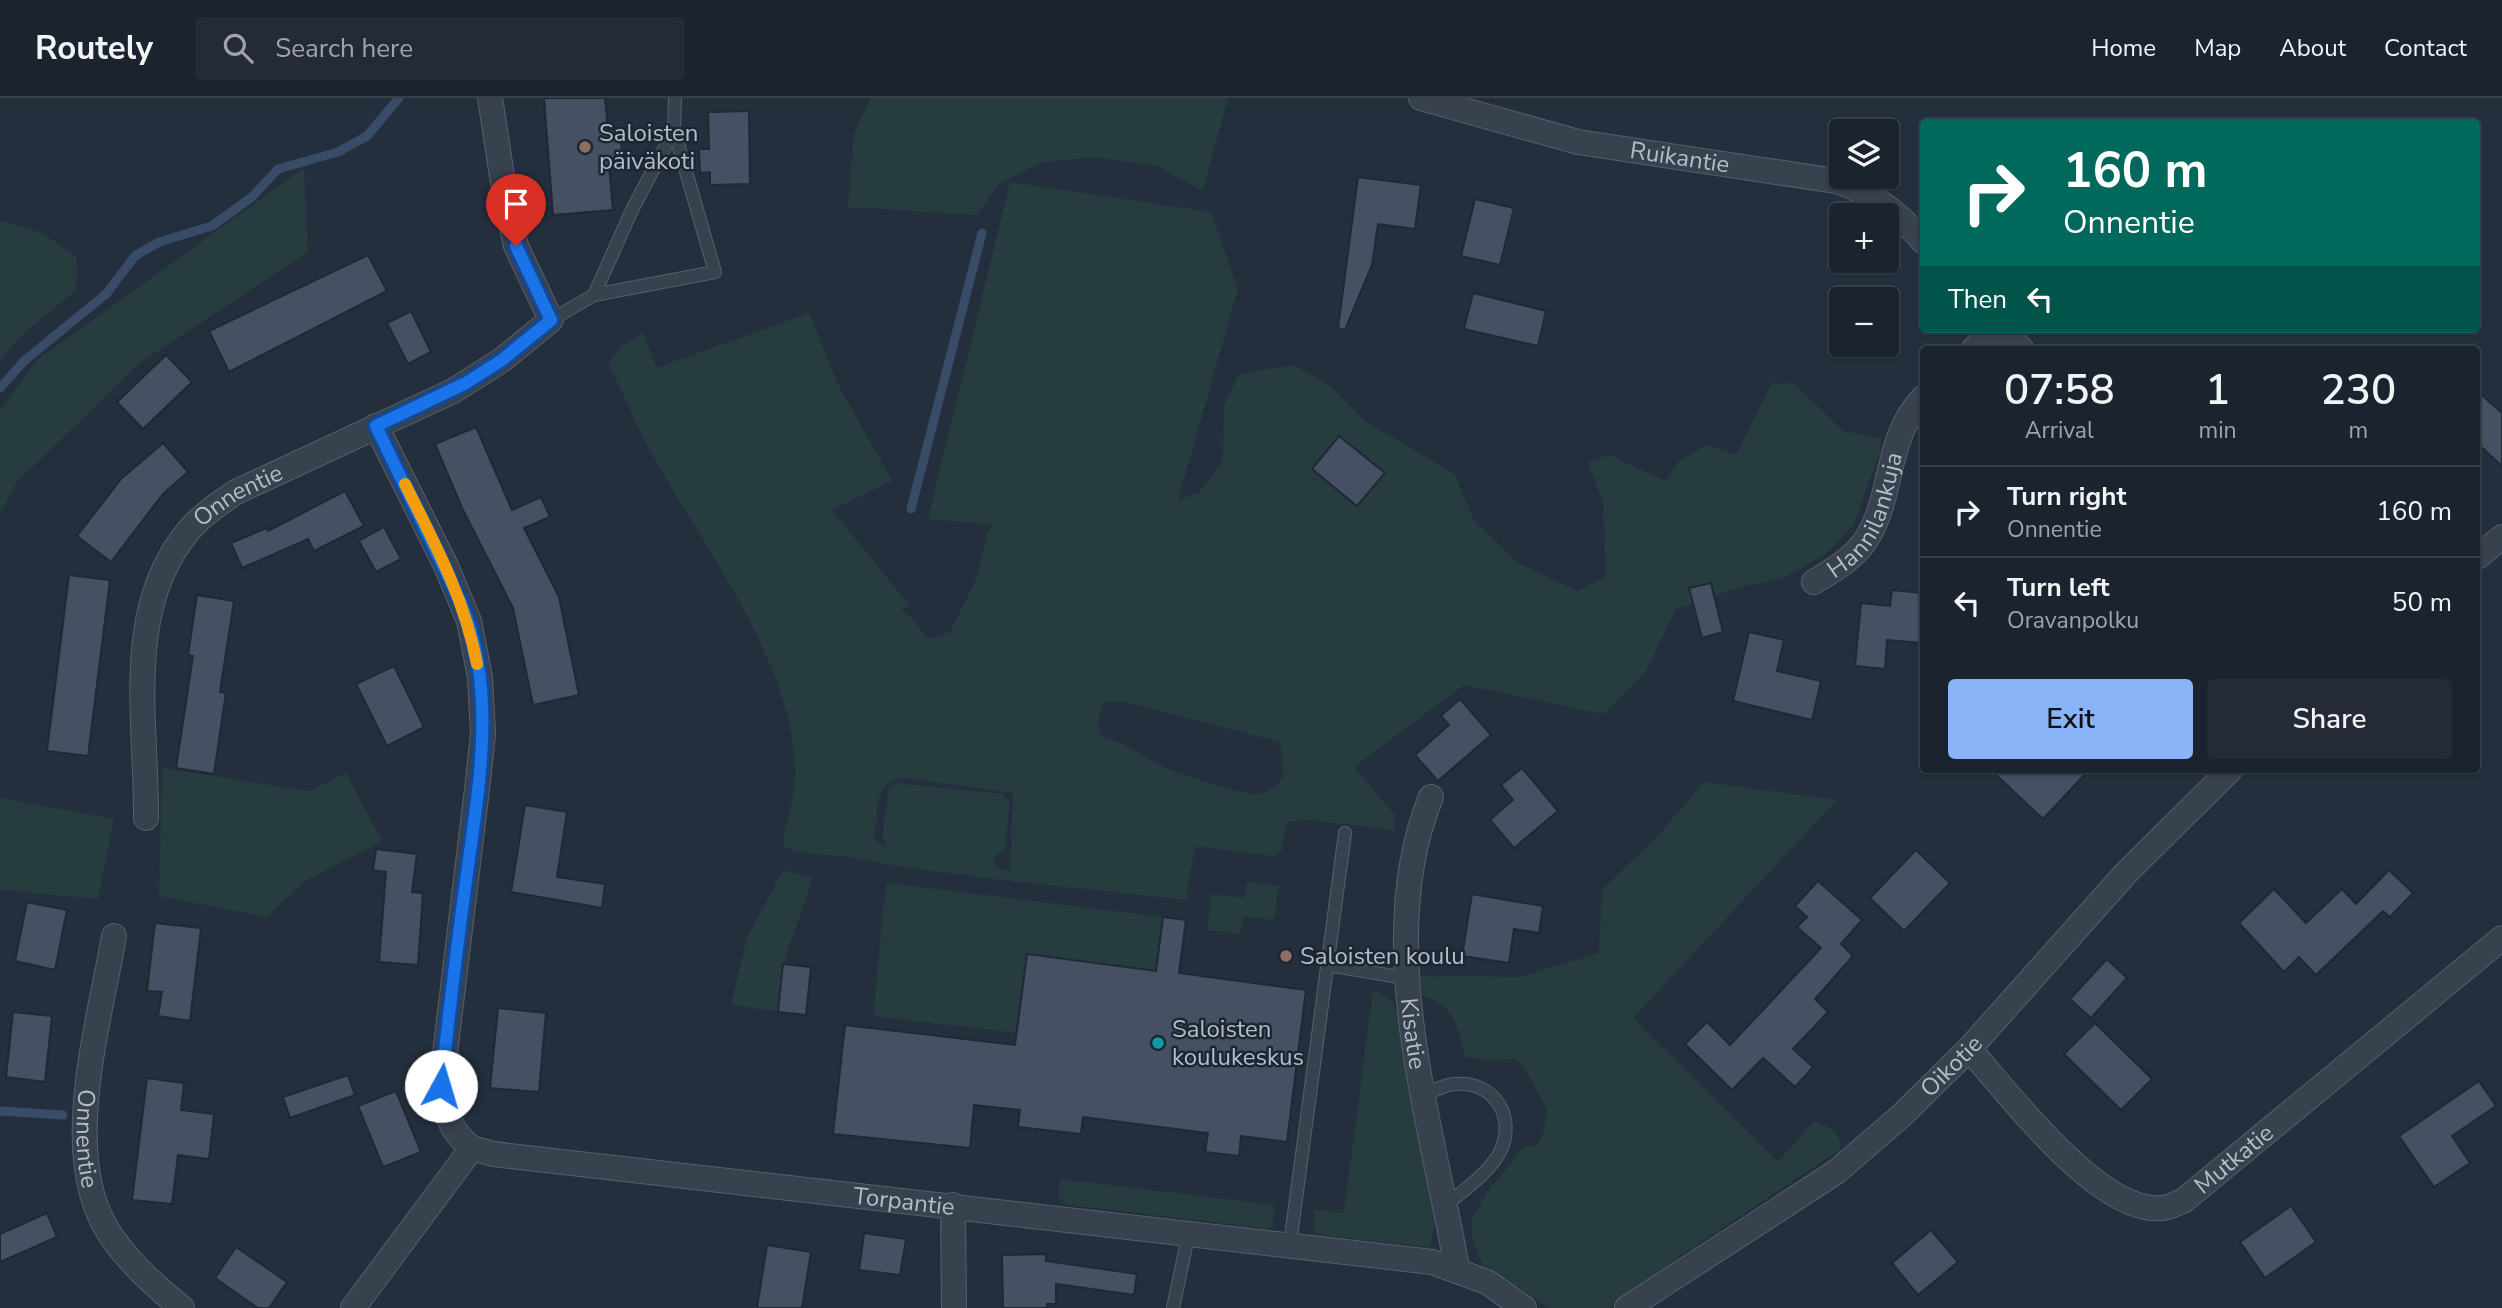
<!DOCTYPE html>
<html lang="en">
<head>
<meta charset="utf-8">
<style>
	body { margin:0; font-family:"Nunito Sans",sans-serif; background:#242b36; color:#f1f3f6; height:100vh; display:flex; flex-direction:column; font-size:26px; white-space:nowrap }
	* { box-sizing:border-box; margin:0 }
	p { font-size:23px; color:#a0a4aa }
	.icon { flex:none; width:38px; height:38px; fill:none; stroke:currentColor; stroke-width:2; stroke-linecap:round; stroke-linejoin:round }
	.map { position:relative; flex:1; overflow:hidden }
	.drawer { position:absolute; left:1920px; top:248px; width:560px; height:427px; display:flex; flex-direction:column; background:#1b232e; border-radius:7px; box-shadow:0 2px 5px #0004,0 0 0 2px #39404a }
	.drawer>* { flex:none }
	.top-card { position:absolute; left:1920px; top:21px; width:560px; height:214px; border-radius:7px; box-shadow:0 2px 5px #0004,0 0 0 2px #39404a; background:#00695c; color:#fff; overflow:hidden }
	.tools { position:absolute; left:1829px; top:21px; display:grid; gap:14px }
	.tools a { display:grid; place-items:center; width:70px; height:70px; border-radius:7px; background:#1b232e; box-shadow:0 2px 5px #0004,0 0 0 2px #39404a; font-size:35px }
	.pin { position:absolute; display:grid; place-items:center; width:60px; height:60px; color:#fff; margin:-72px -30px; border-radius:50% 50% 50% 0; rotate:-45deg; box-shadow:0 0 7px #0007 }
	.pin .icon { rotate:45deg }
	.me { position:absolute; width:77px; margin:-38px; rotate:6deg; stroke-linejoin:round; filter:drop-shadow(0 0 5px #0008) }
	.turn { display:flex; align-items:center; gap:24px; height:147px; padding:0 28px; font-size:32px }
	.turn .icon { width:91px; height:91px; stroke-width:2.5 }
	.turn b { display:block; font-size:49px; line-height:60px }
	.then { display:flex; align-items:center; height:66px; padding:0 28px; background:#0003; gap:14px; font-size:26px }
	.eta { display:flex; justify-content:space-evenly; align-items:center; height:119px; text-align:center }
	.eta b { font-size:42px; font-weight:600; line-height:49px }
	.primary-button { display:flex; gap:14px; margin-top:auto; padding:14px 28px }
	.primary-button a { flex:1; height:80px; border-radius:7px; background:#8ab4f8; color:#111; font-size:28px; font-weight:600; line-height:80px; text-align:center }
	.primary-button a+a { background:#242b36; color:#f1f3f6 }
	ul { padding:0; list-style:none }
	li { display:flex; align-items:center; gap:21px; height:91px; padding:0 28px; border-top:2px solid #39404a }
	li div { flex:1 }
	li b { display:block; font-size:26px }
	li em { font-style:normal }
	header { display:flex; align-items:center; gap:42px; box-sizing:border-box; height:98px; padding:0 35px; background:#1b232e; border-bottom:2px solid #39404a }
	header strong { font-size:33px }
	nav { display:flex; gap:38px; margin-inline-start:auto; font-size:24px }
	.search { width:490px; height:63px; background:#242b36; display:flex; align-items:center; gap:18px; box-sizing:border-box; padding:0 24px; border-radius:7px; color:#a0a4aa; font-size:26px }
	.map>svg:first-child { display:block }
	.green { fill:#263c3f; fill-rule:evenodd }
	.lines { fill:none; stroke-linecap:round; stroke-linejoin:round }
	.stream { stroke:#394c67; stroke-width:9 }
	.building { fill:#455162; stroke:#1f2835; stroke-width:2 }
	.lane-casing { stroke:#565f6c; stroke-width:14 }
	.street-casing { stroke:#565f6c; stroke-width:26 }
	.lane { stroke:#38414e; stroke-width:12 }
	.street { stroke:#38414e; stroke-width:24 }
	.route-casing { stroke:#114b97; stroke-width:18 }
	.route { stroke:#1a73e8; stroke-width:12 }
	.slow { stroke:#f59e0b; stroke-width:12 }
	.education-dot { fill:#8d6e63; stroke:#1d2633; stroke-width:2.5 }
	.culture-dot { fill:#0f9aa8; stroke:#1d2633; stroke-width:2.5 }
	.labels { text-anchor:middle; stroke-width:5; stroke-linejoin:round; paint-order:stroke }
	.poi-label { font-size:24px; fill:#b4bcc9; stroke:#1d2633; text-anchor:start }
	.street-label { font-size:24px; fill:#b4bcc9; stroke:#1d2633 }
</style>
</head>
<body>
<header>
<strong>Routely</strong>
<div class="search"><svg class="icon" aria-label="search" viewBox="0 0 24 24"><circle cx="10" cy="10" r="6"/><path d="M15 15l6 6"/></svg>Search here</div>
<nav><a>Home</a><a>Map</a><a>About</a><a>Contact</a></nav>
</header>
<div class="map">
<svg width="2502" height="1210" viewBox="0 0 2502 1210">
	<rect width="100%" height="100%" fill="#242f3e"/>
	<!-- green -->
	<g class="green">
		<polygon points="871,0 1228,0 1203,93 1157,68 1095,59 1040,65 998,87 977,117 848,109 854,35"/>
		<polygon points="304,70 308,154 141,264 16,385 0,416 0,313 36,263"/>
		<path d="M1010 84 1211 114 1238 191 1178 402 1199 395 1223 362 1224 308 1239 276 1294 267 1330 288 1366 324 1455 376 1474 423 1518 465 1577 493 1606 479 1603 404 1588 364 1609 357 1666 383 1678 364 1706 347 1736 357 1772 285 1795 286 1843 333 1881 341 1880 354 1854 426 1826 456 1781 481 1744 488 1676 511 1645 575 1603 616 1464 587 1354 669 1395 717 1394 732 1309 722 1287 724 1282 752 1274 758 1195 748 1186 802C1073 789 959 780 847 759 827 755 802 758 784 749L783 740C788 718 796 695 795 672 793 559 695 439 644 341 631 316 620 289 608 264L622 248 643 235 657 270 809 215 839 288 892 383 832 412 910 508 900 512 910 518 928 541 950 534 978 477 987 435 993 427 928 421ZM1121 603 1280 644 1284 677C1277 687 1271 693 1259 696 1246 699 1175 674 1160 667 1140 657 1124 644 1101 639L1097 627 1103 604ZM904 680 1013 695 1010 774 996 769 994 759 1005 751 1010 705 1002 696 897 685 889 690 882 737 887 750 874 741C881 715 869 684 904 680Z"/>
		<polygon points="0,122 42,135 77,159 76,192 20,239 0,262"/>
		<polygon points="162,670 309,693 346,675 382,743 305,783 267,819 159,798"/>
		<path d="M1704 684 1837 702 1633 920 1778 1064 1814 1023C1831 1030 1839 1032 1841 1051L1683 1156 1609 1210H1549L1482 1165 1472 1140V1121L1485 1097 1524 1049 1537 1048 1544 1033 1547 1012 1522 965 1513 961 1488 963 1466 959C1454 926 1459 911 1423 898L1420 878 1520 879 1599 855 1602 792 1661 734Z"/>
		<polygon points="0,700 114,721 98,801 0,792"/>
		<polygon points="783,772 813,780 783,866 778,914 731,906 747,840"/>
		<polygon points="1247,784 1279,788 1274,822 1243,818 1240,836 1207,832 1211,796 1244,800"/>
		<polygon points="886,785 1163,819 1160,845 1183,848 1179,876 1027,856 1017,935 873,918"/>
		<polygon points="1373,891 1392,903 1396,912 1435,1123 1430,1149 1318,1137 1313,1131 1314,1112 1344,1115"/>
		<polygon points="1060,1081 1274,1107 1273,1128 1268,1131 1063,1106 1059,1100"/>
	</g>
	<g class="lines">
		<!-- stream -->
		<g class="stream">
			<polyline points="0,290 24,263 106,196 135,158 159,144 212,128 252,99 278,71 338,54 367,38 399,0"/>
			<polyline points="911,411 982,135"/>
			<polyline points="0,1013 63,1017"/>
		</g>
	</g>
	<!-- building -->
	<g class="building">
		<polygon points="544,0 605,0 608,32 620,31 623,67 609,68 613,112 553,117"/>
		<polygon points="749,13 750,86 710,87 710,74 700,75 699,51 709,51 708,14"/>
		<polygon points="1358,79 1421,87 1415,131 1378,126 1372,167 1345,232 1338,230"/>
		<polygon points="1475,101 1514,110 1500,167 1461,158"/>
		<polygon points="368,157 387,193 229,274 209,233"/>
		<polygon points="1473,195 1546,213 1538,248 1464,231"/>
		<polygon points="411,213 431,254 408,266 387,225"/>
		<polygon points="166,257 192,284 143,331 117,304"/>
		<polygon points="2476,292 2502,315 2502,368 2476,344"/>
		<polygon points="476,329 512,412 541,399 550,419 524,430 559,499 579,597 533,607 513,510 462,410 435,346"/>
		<polygon points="1339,338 1385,375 1357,408 1312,371"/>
		<polygon points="163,345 188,374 163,396 111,464 77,438 121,381"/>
		<polygon points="345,393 364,428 314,453 308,441 242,470 231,445 267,430 268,433"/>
		<polygon points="384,429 401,461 376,474 359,443"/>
		<polygon points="69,477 110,482 88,658 47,653"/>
		<polygon points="1711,485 1723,534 1702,540 1689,490"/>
		<polygon points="1892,492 1923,495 1923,545 1887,542 1885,571 1855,568 1861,505 1890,508"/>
		<polygon points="197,497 234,503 220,594 226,595 214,676 176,670 193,558 188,557"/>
		<polygon points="1749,534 1784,542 1777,573 1821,583 1812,622 1733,603"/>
		<polygon points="394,568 424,629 387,648 356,586"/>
		<polygon points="1460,601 1491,637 1438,683 1415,657 1449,627 1441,618"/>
		<polygon points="1522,670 1558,713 1514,750 1490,722 1513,702 1501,687"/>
		<polygon points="1991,672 2089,672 2043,721"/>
		<polygon points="525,707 567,714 557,779 605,786 602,810 511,794"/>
		<polygon points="376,751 417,756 412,794 423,795 418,867 379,864 386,774 373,772"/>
		<polygon points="1916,752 1950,785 1904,833 1870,800"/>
		<polygon points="2389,772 2413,795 2390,819 2383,813 2316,877 2299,859 2284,874 2239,825 2274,791 2306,825 2342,791 2356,806"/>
		<polygon points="1818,783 1862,822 1841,846 1853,858 1815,901 1828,914 1793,951 1813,969 1795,989 1763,960 1732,992 1685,946 1707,924 1730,947 1821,850 1797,829 1807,819 1795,808"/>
		<polygon points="1472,796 1543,808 1539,835 1514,831 1509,865 1462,858"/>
		<polygon points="27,804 67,812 55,872 15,863"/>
		<polygon points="1163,819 1186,822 1179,875 1306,892 1287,1044 1241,1038 1239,1058 1205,1054 1208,1035 1083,1019 1081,1036 1018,1029 1020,1012 974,1007 970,1050 833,1036 845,927 1015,947 1027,856 1156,873"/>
		<polygon points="155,825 201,830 190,923 158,918 162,894 147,893"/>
		<polygon points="2107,861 2127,880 2091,920 2070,901"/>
		<polygon points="783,866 811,869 806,917 778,914"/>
		<polygon points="498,910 546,915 539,994 490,990"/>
		<polygon points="13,914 52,918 45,984 6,979"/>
		<polygon points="2095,925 2152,981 2121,1012 2064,956"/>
		<polygon points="348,977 355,997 290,1020 283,999"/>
		<polygon points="147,980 184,985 181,1012 214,1016 209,1061 178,1057 172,1106 132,1102"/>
		<polygon points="2479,983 2496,1008 2452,1038 2470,1065 2434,1089 2399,1038"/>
		<polygon points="396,993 421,1054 383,1069 358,1008"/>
		<polygon points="2291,1108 2316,1144 2265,1180 2240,1144"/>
		<polygon points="47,1115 57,1139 0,1164 0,1136"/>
		<polygon points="1931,1132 1958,1164 1918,1197 1892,1165"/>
		<polygon points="864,1135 906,1141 900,1177 859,1172"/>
		<polygon points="767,1147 811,1154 802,1210 757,1210"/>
		<polygon points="236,1149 287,1184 269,1210 258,1210 215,1180"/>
		<polygon points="1046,1156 1046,1163 1137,1176 1134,1197 1056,1186 1056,1206 1047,1206 1047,1210 1003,1210 1002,1157"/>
	</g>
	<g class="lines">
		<!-- lane casing -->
		<g class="lane-casing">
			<g id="lane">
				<polyline points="594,197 632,112 674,32"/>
				<polyline points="551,222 594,197 715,174 674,32 675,0"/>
				<polyline points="1328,867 1405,880"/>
				<path d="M1424 998C1433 993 1443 987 1454 986 1494 982 1517 1019 1500 1054 1488 1076 1465 1091 1446 1107"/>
				<polyline points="1290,1146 1345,735"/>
				<polyline points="1173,1210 1189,1134"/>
			</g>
		</g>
		<!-- street casing -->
		<g class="street-casing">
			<g id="street">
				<path id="s1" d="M1421 0 1578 44 1836 83C1873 95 1898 115 1923 143"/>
				<polyline points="2001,231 2022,252"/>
				<polyline points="1973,252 1995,231"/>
				<path d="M376 328 446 468 469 523 480 579 483 636 477 691 441 988C444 1013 451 1035 472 1050"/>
				<polyline points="2476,460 2502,439"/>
				<path id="s2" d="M1814 484C1833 472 1855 460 1867 440 1894 397 1885 339 1923 300"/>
				<path id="s3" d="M1431 699C1372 843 1432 1024 1457 1171"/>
				<path id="s4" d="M146 720C147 624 122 510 190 431 203 416 220 405 236 394L453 293 502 262 551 222 516 148 506 104 490 0"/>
				<path id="s5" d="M114 838C100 922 61 1050 105 1128 123 1160 155 1188 182 1210"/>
				<path id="s6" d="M1969 951C2009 995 2099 1117 2162 1110 2169 1110 2176 1105 2183 1103L2502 840"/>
				<polyline points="953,1107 954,1210"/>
				<path id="s7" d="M353 1210 472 1050 493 1056 1432 1164 1487 1184 1524 1210"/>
				<path id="s8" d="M1627 1210 1836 1074 1901 1018 1969 951 2126 775 2230 672"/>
			</g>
		</g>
		<!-- lane -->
		<use href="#lane" class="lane"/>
		<!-- street -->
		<use href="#street" class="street"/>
	</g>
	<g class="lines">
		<!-- route casing -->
		<g class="route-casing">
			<path id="route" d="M441 988C448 925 455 862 464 798 476 703 500 597 461 505L376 328 466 285 502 262 551 222 516 148"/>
		</g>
		<!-- route -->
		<use href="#route" class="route"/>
		<!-- slow -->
		<path class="slow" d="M405 386C435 446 464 499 477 566"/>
	</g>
	<!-- markers -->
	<g class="education-dot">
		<circle cx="585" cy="49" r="7"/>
		<circle cx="1286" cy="858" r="7"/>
	</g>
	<circle class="culture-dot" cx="1158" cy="945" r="7"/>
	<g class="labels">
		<!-- poi labels -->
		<g class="poi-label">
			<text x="599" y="43">Saloisten<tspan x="599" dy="28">päiväkoti</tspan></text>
			<text x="1300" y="866">Saloisten koulu</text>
			<text x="1172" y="939">Saloisten<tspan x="1172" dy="28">koulukeskus</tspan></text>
		</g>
		<!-- street labels -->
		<g class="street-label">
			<text dy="8" stroke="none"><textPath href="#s1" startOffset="266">Ruikantie</textPath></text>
			<text dy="8" stroke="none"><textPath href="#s4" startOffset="359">Onnentie</textPath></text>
			<text dy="8" stroke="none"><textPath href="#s2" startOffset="89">Hannilankuja</textPath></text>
			<text dy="8" stroke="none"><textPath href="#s3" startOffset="240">Kisatie</textPath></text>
			<text dy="8" stroke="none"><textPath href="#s8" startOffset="406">Oikotie</textPath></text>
			<text dy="8" stroke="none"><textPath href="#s5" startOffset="205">Onnentie</textPath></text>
			<text dy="8" stroke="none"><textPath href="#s6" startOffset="345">Mutkatie</textPath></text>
			<text dy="8" stroke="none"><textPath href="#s7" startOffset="635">Torpantie</textPath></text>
		</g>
	</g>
</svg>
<div class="tools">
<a><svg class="icon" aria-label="layers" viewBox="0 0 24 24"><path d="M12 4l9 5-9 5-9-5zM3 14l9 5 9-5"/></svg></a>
<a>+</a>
<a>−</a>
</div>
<div class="pin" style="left:516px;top:148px;background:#d93025"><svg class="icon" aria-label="arrive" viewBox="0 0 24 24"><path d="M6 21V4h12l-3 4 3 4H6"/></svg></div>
<svg class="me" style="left:441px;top:988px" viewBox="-20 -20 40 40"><circle r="19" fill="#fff"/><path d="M0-13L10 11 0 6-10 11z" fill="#1a73e8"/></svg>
<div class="top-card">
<div class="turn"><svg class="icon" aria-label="right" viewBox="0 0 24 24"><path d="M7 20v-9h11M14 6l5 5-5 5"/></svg><div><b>160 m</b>Onnentie</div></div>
<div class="then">Then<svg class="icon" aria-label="left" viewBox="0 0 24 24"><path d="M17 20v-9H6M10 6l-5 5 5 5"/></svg></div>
</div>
<section class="drawer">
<div class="eta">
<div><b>07:58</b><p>Arrival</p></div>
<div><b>1</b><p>min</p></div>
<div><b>230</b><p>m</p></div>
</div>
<ul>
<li><svg class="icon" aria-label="right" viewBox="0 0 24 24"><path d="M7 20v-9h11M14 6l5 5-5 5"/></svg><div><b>Turn right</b><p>Onnentie</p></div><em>160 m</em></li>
<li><svg class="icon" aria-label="left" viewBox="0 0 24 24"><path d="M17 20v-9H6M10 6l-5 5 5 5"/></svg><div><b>Turn left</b><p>Oravanpolku</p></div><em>50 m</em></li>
</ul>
<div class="primary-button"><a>Exit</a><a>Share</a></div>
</section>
</div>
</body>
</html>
